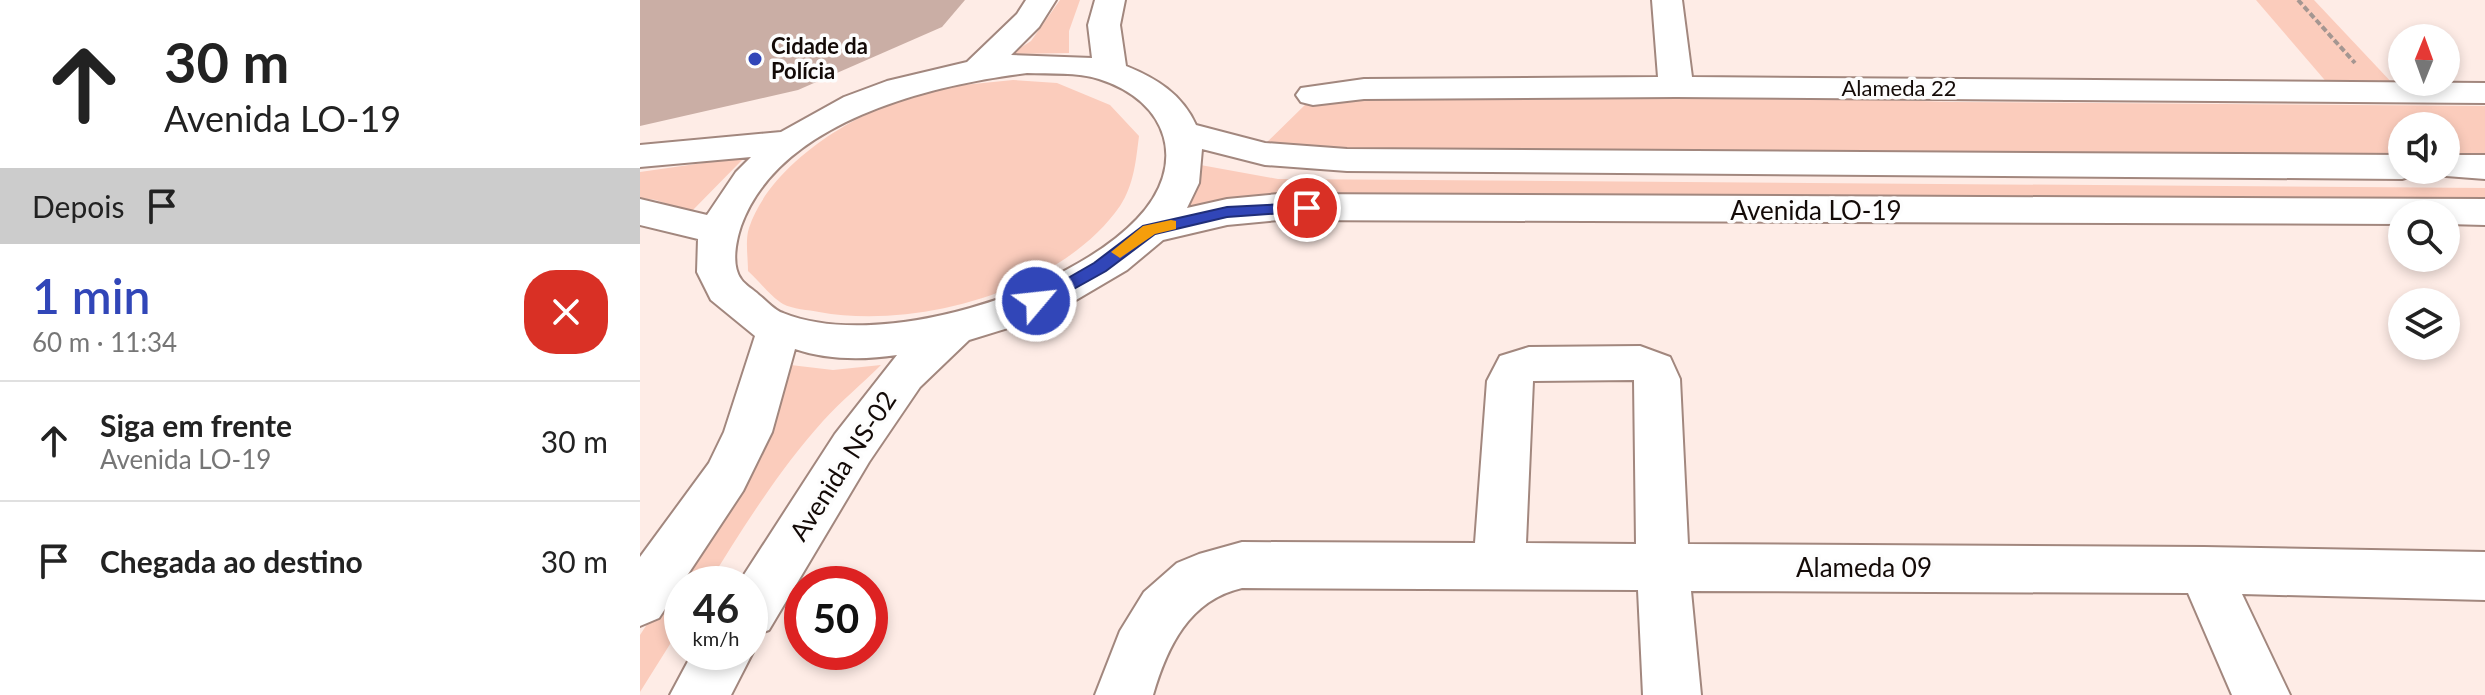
<!DOCTYPE html>
<html lang="pt">
<head>
<meta charset="utf-8">
<style>
	body { margin:0; font-family:Lato,sans-serif; background:#f2f2f2; color:#222; height:100vh; display:flex; flex-direction:column; font-size:30px; white-space:nowrap }
	* { box-sizing:border-box; margin:0 }
	p { font-size:26px; color:#767676 }
	.icon { flex:none; width:44px; height:44px; fill:none; stroke:currentColor; stroke-width:2; stroke-linecap:round; stroke-linejoin:round }
	.map { position:relative; flex:1; overflow:hidden }
	.side { display:flex; flex-direction:column; background:#fff; width:640px }
	.side>* { flex:none }
	.hud { background:#fff; color:#222; overflow:hidden }
	.needle { width:52px; rotate:1deg }
	.controls { position:absolute; left:1748px; top:24px; display:grid; gap:16px }
	.controls a { display:grid; place-items:center; width:72px; height:72px; border-radius:50%; background:#fff; box-shadow:0 4px 12px #0003; font-size:40px }
	.speed { position:absolute; left:24px; top:566px; display:flex; gap:16px; font-size:40px; font-weight:700; text-align:center }
	.speed>* { display:grid; place-content:center; width:104px; height:104px; border-radius:50%; background:#fff; box-shadow:0 4px 12px #0003; line-height:1 }
	.speed small { font-size:20px; font-weight:400 }
	.speed .limit { border:12px solid #d22; background:#fff; color:#111 }
	.pin { position:absolute; display:grid; place-items:center; width:68px; height:68px; color:#fff; margin:-34px; border:4px solid #fff; border-radius:50%; box-shadow:0 2px 8px #0007 }
	.me { position:absolute; width:88px; margin:-44px; rotate:62deg; stroke-linejoin:round; filter:drop-shadow(0 0 6px #0008) }
	.turn { display:flex; align-items:center; gap:28px; height:168px; padding:0 32px; font-size:36px }
	.turn .icon { width:104px; height:104px; stroke-width:2.5 }
	.turn b { display:block; font-size:56px; line-height:68px }
	.then { display:flex; align-items:center; height:76px; padding:0 32px; background:#0003; gap:16px; font-size:30px }
	.round { display:grid; place-items:center; flex:none; width:84px; height:84px; border-radius:32px; background:#f2f2f2 }
	.head { display:flex; align-items:center; justify-content:space-between; height:136px; padding:0 32px }
	h1 { font-size:48px; font-weight:600; line-height:60px; color:#3146b8 }
	ul { padding:0; list-style:none }
	li { display:flex; align-items:center; gap:24px; height:120px; padding:0 32px; border-top:2px solid #e0e0e0 }
	li div { flex:1 }
	li b { display:block; font-size:30px }
	li em { font-style:normal }
	main { display:flex; flex:1; min-height:0 }
	.map>svg:first-child { display:block }
	.green { fill:#fbccbc }
	.building { fill:#caaea5 }
	.lines { fill:none; stroke-linecap:round; stroke-linejoin:round }
	.street-casing { stroke:#a2877e; stroke-width:4 }
	.secondary-casing { stroke:#a2877e; stroke-width:4 }
	.path { stroke:#a49691; stroke-width:4; stroke-dasharray:6 3; stroke-linecap:butt }
	.street { fill:#fff; fill-rule:evenodd }
	.secondary { fill:#fff; fill-rule:evenodd }
	.route { fill:#3146b8; stroke:#202e78; stroke-width:2 }
	.slow { fill:#f59e0b }
	.poi-dot { fill:#3146b8; stroke:#fdfdfd; stroke-width:3 }
	.labels { text-anchor:middle; stroke-width:7; stroke-linejoin:round; paint-order:stroke }
	.far-poi-label { font-size:22px; font-weight:bold; fill:#130a07; stroke:#fdfdfd; text-anchor:start }
	.far-street-label { font-size:22px; fill:#130a07; stroke:#fdfdfd }
	.street-label { font-size:26px; fill:#130a07; stroke:#fdfdfd }
</style>
</head>
<body>
<main>
<section class="side">
<div class="hud">
<div class="turn"><svg class="icon" aria-label="ahead" viewBox="0 0 24 24"><path d="M12 20V5M6 11l6-6 6 6"/></svg><div><b>30 m</b>Avenida LO-19</div></div>
<div class="then">Depois<svg class="icon" aria-label="arrive" viewBox="0 0 24 24"><path d="M6 21V4h12l-3 4 3 4H6"/></svg></div>
</div>
<div class="head"><div><h1>1 min</h1><p>60 m · 11:34</p></div><a class="round" style="background:#d93025;color:#fff"><svg class="icon" aria-label="close" viewBox="0 0 24 24"><path d="M6 6l12 12M18 6L6 18"/></svg></a></div>
<ul>
<li><svg class="icon" aria-label="ahead" viewBox="0 0 24 24"><path d="M12 20V5M6 11l6-6 6 6"/></svg><div><b>Siga em frente</b><p>Avenida LO-19</p></div><em>30 m</em></li>
<li><svg class="icon" aria-label="arrive" viewBox="0 0 24 24"><path d="M6 21V4h12l-3 4 3 4H6"/></svg><div><b>Chegada ao destino</b></div><em>30 m</em></li>
</ul>
</section>
<div class="map">
<svg width="1845" height="695" viewBox="0 0 1845 695">
	<rect width="100%" height="100%" fill="#feece6"/>
	<!-- green -->
	<g class="green">
		<polygon points="420,0 440,0 429,31 429,53 371,54 391,41"/>
		<polygon points="1616,0 1674,0 1754,85 1689,85"/>
		<path d="M373 80 417 83 470 105 499 136C496 160 494 185 480 206 421 291 276 330 179 312 169 310 152 309 143 304 131 297 119 281 108 271 108 257 105 240 109 228 131 160 227 104 294 90 319 84 347 83 373 80Z"/>
		<polygon points="726,93 1032,93 1312,102 1845,106 1845,155 1806,155 1806,126 1762,126 1762,155 676,150 624,145 669,101"/>
		<polygon points="105,157 50,213 16,200 0,198 0,172"/>
		<polygon points="555,164 638,179 1845,188 1845,205 539,212"/>
		<path d="M142 364 193 370 241 365C222 384 201 401 183 421 138 471 103 528 68 584H42V625L0 692V635L106 472Z"/>
	</g>
	<!-- building -->
	<polygon class="building" points="0,0 325,0 302,27 158,90 0,126"/>
	<g class="lines">
		<!-- street casing -->
		<g class="street-casing">
			<g id="street">
				<polygon points="1012,0 1042,0 1052,77 1845,83 1845,103 1036,97 724,99 673,105 661,102 656,95 661,88 724,79 1018,77"/>
				<path d="M1000 346 1030 357 1040 379 1048 544 1564 547 1845 552V600L1602 594 1650 695H1592L1548 593 1051 591 1061 695H1003L998 590 602 588C549 600 527 647 513 695H455L480 631 504 592 537 563 559 554 602 542 835 543 847 381 860 356 889 347ZM994 380 996 544 886 543 893 381Z"/>
			</g>
		</g>
		<!-- secondary casing -->
		<g class="secondary-casing">
			<g id="secondary">
				<path d="M386 0H416L399 27 371 55 452 58 448 25 455 0H485L480 25 486 66C516 78 542 94 556 125L625 143 707 149 1762 155V170H1778L1775 175 1762 179 707 171 625 165 562 149 559 183 547 208 587 199 639 194 1845 199V225L1806 224V214H1762V224L639 220 587 225 523 240 487 270 436 300 378 325 329 340 280 387 229 462 129 630 110 637V584H98L195 434 257 355C224 360 187 360 155 349L132 432 103 491 19 618 0 626V557L69 463 84 432 115 336 71 300 57 272 58 239 0 225V199L67 215 96 172 111 157 0 167V145L141 132 204 97 247 81 327 62 377 14ZM387 73C410 74 437 72 459 79 529 101 549 165 497 219 428 292 239 352 143 313 134 310 127 301 119 295 114 290 105 285 101 279 91 265 96 241 101 226 139 121 290 85 387 73Z"/>
				<polygon points="1806,155 1845,155 1845,179 1793,175 1790,170 1806,170"/>
				<polygon points="110,645 113,652 91,695 30,695 53,652 110,652"/>
			</g>
		</g>
		<!-- path -->
		<polyline class="path" points="1658,0 1715,63"/>
		<!-- street -->
		<use href="#street" class="street"/>
		<!-- secondary -->
		<use href="#secondary" class="secondary"/>
	</g>
	<!-- route -->
	<polygon class="route" points="667,203 675,208 673,211 587,217 515,234 466,271 403,306 396,307 388,301 454,263 503,226 587,207"/>
	<!-- slow -->
	<polygon class="slow" points="531,220 536,221 536,229 515,234 480,258 471,252 503,226"/>
	<!-- markers -->
	<circle class="poi-dot" cx="115" cy="59" r="8"/>
	<g class="labels">
		<!-- far-poi labels -->
		<g class="far-poi-label">
			<text x="131" y="54">Cidade da<tspan x="131" dy="25">Polícia</tspan></text>
		</g>
		<!-- far-street labels -->
		<g class="far-street-label">
			<text x="1259" y="96">Alameda 22</text>
		</g>
		<!-- street labels -->
		<g class="street-label">
			<text x="1176" y="220">Avenida LO-19</text>
			<text transform="translate(203 466) rotate(-57)" y="9">Avenida NS-02</text>
			<text x="1224" y="577">Alameda 09</text>
		</g>
	</g>
</svg>
<div class="controls">
<a><svg class="needle" viewBox="-14 -14 28 28"><path d="M0-13l5 13h-10z" fill="#e53935"/><path d="M0 13l5-13h-10z" fill="#767676"/></svg></a>
<a><svg class="icon" aria-label="sound" viewBox="0 0 24 24"><path d="M4 9h4l5-4v14l-5-4H4zM17 9q2 3 0 6"/></svg></a>
<a><svg class="icon" aria-label="search" viewBox="0 0 24 24"><circle cx="10" cy="10" r="6"/><path d="M15 15l6 6"/></svg></a>
<a><svg class="icon" aria-label="layers" viewBox="0 0 24 24"><path d="M12 4l9 5-9 5-9-5zM3 14l9 5 9-5"/></svg></a>
</div>
<div class="speed"><div>46<small>km/h</small></div><div class="limit">50</div></div>
<div class="pin" style="left:667px;top:208px;background:#d93025"><svg class="icon" aria-label="arrive" viewBox="0 0 24 24"><path d="M6 21V4h12l-3 4 3 4H6"/></svg></div>
<svg class="me" style="left:396px;top:301px" viewBox="-20 -20 40 40"><circle r="17" fill="#3146b8" stroke="#fff" stroke-width="3"/><path d="M0-11L8 9 0 5-8 9z" fill="#fff"/></svg>
</div>
</main>
</body>
</html>
